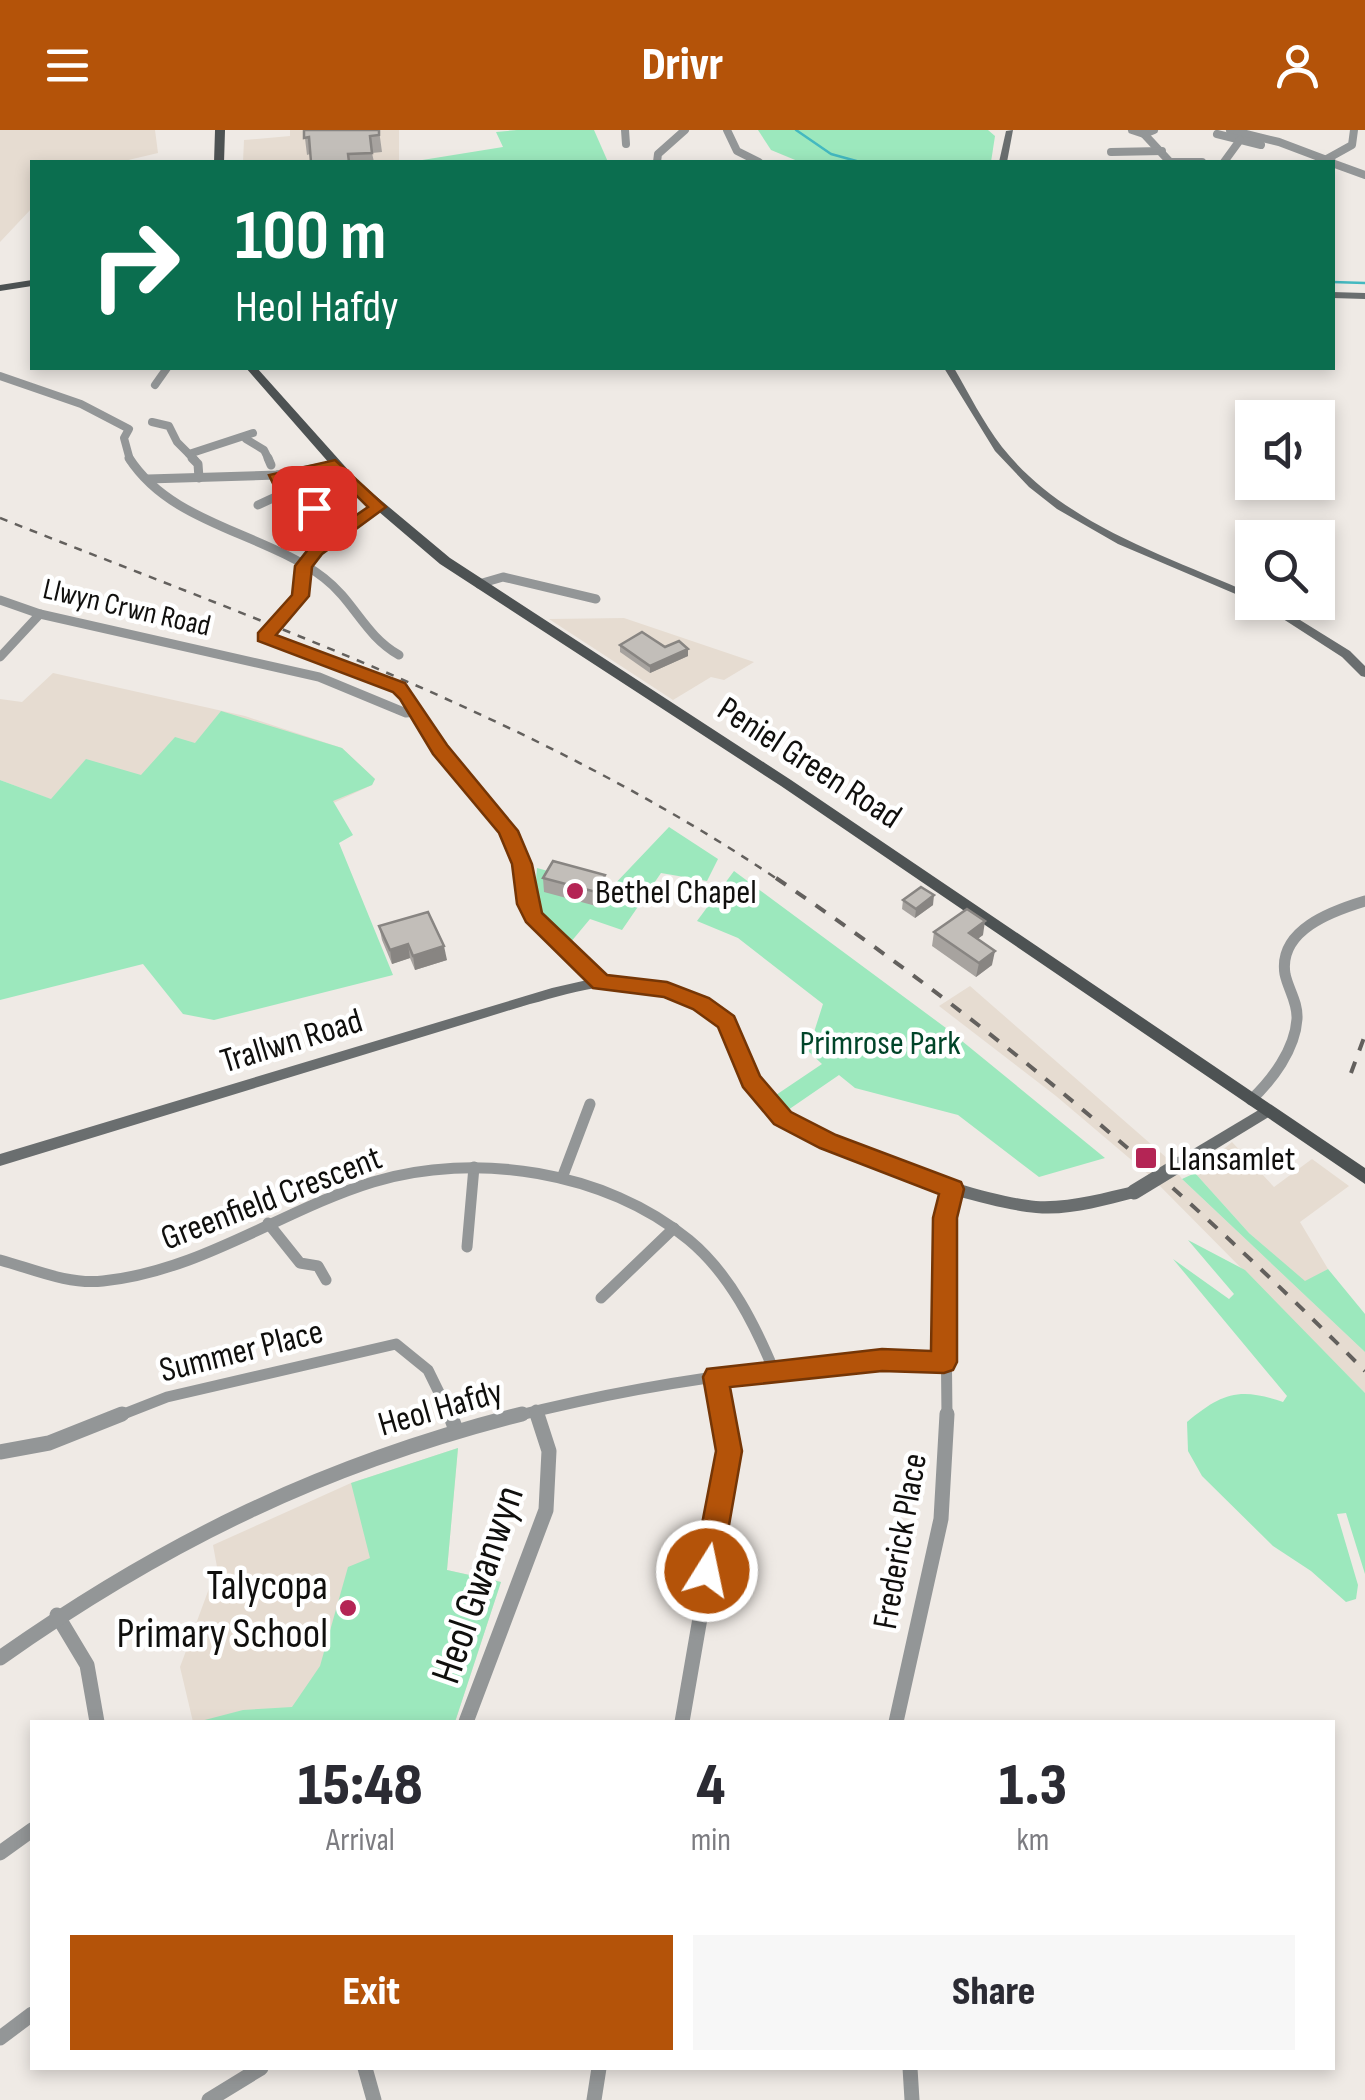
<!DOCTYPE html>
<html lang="en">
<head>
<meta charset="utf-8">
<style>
	body { margin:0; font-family:"Sofia Sans Condensed",sans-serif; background:#f7f7f7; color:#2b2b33; height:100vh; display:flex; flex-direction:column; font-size:38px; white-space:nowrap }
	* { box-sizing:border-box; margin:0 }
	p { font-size:32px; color:#7c7c81 }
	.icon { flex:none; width:55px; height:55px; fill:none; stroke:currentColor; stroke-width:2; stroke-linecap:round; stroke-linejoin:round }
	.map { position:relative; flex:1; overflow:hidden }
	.details { position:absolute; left:30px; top:1590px; width:1305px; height:350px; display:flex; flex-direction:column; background:#fff; border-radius:0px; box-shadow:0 5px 15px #0003 }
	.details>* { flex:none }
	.hud { position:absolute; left:30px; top:30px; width:1305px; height:210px; border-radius:0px; box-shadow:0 5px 15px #0003; background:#0b6e4f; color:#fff; overflow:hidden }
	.controls { position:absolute; left:1235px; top:270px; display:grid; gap:20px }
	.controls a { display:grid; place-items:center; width:100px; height:100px; border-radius:0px; background:#fff; box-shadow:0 5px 15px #0003; font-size:50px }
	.pin { position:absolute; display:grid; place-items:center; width:85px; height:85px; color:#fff; margin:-42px; border-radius:20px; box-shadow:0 5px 15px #0006 }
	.me { position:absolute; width:110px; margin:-55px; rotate:10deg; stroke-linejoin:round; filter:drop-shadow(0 0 8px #0008) }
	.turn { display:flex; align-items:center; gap:35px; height:210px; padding:0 40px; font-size:45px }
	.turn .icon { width:130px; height:130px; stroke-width:2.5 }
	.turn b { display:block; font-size:70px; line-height:85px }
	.eta { display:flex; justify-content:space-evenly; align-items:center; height:170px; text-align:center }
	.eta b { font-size:60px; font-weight:800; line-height:70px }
	.action { display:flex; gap:20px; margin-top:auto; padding:20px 40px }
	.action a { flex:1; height:115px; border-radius:0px; background:#b45309; color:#fff; font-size:40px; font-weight:800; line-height:115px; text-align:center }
	.action a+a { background:#f7f7f7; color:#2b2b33 }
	header { display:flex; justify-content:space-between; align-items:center; height:130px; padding:0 40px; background:#b45309; color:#fff; font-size:45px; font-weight:800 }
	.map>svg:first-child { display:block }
	.built { fill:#e6dcd1 }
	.green { fill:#9ce8bd }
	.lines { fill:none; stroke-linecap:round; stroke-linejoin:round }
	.stream { stroke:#44b9c0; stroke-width:2.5 }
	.street-far3 { stroke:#939697; stroke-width:8 }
	.street-far2 { stroke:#939697; stroke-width:9 }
	.street-far1 { stroke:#939697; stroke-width:11 }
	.street { stroke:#939697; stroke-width:15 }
	.secondary { fill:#6a6e6f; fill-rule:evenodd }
	.primary { fill:#4d5253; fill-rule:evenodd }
	.rail-far1 { stroke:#63605d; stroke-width:2.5; stroke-dasharray:8 8; stroke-linecap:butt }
	.rail { stroke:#63605d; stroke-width:4; stroke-dasharray:12 12; stroke-linecap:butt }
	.secondary-bridge { stroke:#6a6e6f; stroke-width:15 }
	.wall { fill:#a7a39f }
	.shaded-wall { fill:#888582 }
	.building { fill:#c2beb9; stroke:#888582; stroke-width:2.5 }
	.route { fill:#b45309; stroke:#753606; stroke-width:2.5 }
	.poi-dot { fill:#b42555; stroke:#fff; stroke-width:4 }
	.labels { text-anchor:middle; stroke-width:9; stroke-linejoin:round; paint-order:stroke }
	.far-street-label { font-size:30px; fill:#100f0d; stroke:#fff }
	.street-label { font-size:35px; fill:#100f0d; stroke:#fff }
	.poi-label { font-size:35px; fill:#100f0d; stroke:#fff; text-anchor:start }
	.park-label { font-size:35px; fill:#004529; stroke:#fff }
	.near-poi-label { font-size:42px; fill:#100f0d; stroke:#fff; text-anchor:end }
	.near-street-label { font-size:42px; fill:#100f0d; stroke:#fff }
</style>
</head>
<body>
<header><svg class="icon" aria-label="menu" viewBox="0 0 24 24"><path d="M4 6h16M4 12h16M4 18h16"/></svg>Drivr<svg class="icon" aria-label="person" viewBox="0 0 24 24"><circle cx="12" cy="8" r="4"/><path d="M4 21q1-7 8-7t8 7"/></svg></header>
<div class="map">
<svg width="1365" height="1970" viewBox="0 0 1365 1970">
	<rect width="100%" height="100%" fill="#efeae5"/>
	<!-- built -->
	<g class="built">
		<polygon points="0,0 155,0 158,23 120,32 32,32 32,78 0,112"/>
		<polygon points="290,0 399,0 399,30 243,32 244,10 290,6"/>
		<polygon points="624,488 754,532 724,550 711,547 673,570 549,489"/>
		<polygon points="53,543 245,586 342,618 375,649 372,655 211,730 0,650 0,569 22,572"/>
		<polygon points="970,856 1168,1029 1182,1049 1365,1222 1365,1263 1148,1044 1056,966 939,876"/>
		<polygon points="1232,1012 1274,1057 1312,1029 1349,1056 1300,1092 1328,1139 1305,1152 1249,1103 1195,1043"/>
		<polygon points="458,1318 447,1440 501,1452 455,1592 193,1592 180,1537 217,1437 213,1415 351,1353"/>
	</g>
	<!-- green -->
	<g class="green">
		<polygon points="517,0 594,0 608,32 410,32 503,17 496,2"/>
		<polygon points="758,0 988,0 995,6 991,32 800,32 771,20"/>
		<polygon points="221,581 342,618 375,649 372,655 333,671 353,705 339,713 393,845 214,890 183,884 143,834 0,870 0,650 51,669 86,629 141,645 175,607 195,613"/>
		<path d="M669 697 718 729 707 751 661 743 622 800 590 789 570 813C541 787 533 777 537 738L611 758Z"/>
		<polygon points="734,741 946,898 1105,1028 1039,1047 958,985 855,958 839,945 788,980 773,967 822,934 808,921 823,874 738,808 697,791"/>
		<polygon points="1195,1043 1249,1103 1305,1151 1328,1139 1365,1184 1365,1222 1182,1049"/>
		<path d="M1188 1110 1245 1140 1365 1263V1444L1346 1383 1337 1384 1358 1455 1356 1469 1346 1472 1311 1441 1273 1416 1202 1346 1188 1321 1187 1292C1222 1263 1239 1257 1283 1272L1287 1266 1173 1129 1229 1169 1234 1164Z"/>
		<polygon points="458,1318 447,1440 501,1452 455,1592 197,1592 243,1580 292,1577 320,1536 348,1437 370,1428 351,1353"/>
	</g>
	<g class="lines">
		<!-- stream -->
		<g class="stream">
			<polyline points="796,0 831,24 860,32"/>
			<polyline points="1332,152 1365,153"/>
		</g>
		<!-- street-far3 -->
		<g class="street-far3">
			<polyline points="625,0 626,14"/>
			<polyline points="727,0 737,21 759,32"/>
			<polyline points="1132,0 1144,4 1154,0"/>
			<polyline points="1230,0 1279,12 1332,32"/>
			<polyline points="1144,4 1170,32"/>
			<polyline points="1217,4 1261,15"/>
			<polyline points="1111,22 1162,21"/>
			<polyline points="1325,30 1352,15 1354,0"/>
			<polyline points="657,32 658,24 685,0"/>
			<polyline points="1170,32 1202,32"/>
			<polyline points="1224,32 1240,10"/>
			<polyline points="1332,33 1365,45"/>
			<polyline points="0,246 81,274 129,299 124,308 130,330"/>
			<polyline points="155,255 167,238"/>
			<polyline points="152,292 169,296 177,312 195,330"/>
			<polyline points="246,309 264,320 269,330"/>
			<polyline points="189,324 253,303"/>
		</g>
		<!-- street-far2 -->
		<g class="street-far2">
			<path d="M129 328C172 395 264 402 324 448 354 471 365 506 399 525"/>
			<polyline points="192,328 198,334 199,348"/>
			<polyline points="268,328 271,335"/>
			<polyline points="277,345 286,364 323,386"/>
			<polyline points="148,349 277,345 335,335"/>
			<polyline points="258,375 284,363"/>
			<polyline points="378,377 316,421 304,436 300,466 265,507 399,558 437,615 503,693 514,716 523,751"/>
			<polyline points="313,379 333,370"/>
			<polyline points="479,454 503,447 596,469"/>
			<polyline points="0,470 40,484 319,547 406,583 415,582"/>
			<polyline points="0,527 40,484"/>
		</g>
		<!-- street-far1 -->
		<g class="street-far1">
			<polyline points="522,748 533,787 601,852"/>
			<path d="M1251 970C1272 950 1295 920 1297 889 1298 872 1288 859 1285 844 1278 800 1332 781 1365 771"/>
			<polyline points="562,1048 590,974"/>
			<polyline points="268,1093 300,1133 318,1136 326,1150"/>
			<polyline points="467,1117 474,1037"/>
			<path d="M0 1130C33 1139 68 1155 103 1151 201 1141 282 1080 373 1052 475 1021 606 1041 689 1110 730 1144 755 1195 775 1243"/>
			<polyline points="601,1168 674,1098"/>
			<polyline points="716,1247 723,1287"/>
			<polyline points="536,1280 538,1287"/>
			<polyline points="116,1287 167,1267 396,1214 428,1240 451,1287"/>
			<path d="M512 1287C651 1252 801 1230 944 1232"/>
			<polyline points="947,1287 945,1087 952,1059"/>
		</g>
		<!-- street -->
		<g class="street">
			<polyline points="450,1284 456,1300"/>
			<polyline points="0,1322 49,1313 122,1284"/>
			<polyline points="57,1485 87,1535 97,1592"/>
			<path d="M0 1528C166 1411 325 1334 522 1284"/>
			<polyline points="466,1592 546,1380 549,1321 537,1284"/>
			<polyline points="682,1592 729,1321 723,1284"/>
			<polyline points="896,1592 941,1389 947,1284"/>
			<polyline points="0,1723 32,1700"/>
			<polyline points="0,1908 32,1884"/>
			<polyline points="365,1938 374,1970"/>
			<polyline points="910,1938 912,1970"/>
			<polyline points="209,1970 261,1938"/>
			<polyline points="594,1970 599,1938"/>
		</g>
		<!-- secondary -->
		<g class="secondary">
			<polygon points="1013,0 1007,32 999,32 1006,1"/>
			<polygon points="1332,162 1365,163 1365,169 1332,168"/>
			<path d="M944 238H954C969 264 983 292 1002 317 1064 395 1165 425 1252 464V471L1118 414 1057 379 1029 357 995 321Z"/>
			<polygon points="1257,472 1271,472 1350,521 1365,536 1365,547 1361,546 1342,527"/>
			<path d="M621 847C671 852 719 862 741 912 751 932 758 955 774 972 813 1011 980 1066 1036 1071 1069 1073 1102 1063 1134 1056L1139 1058 1142 1062 1139 1066 1134 1068C1102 1076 1069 1086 1036 1083 976 1078 808 1022 765 981 742 960 737 927 721 901 700 866 643 854 605 857 580 859 554 868 530 874L0 1036V1024L552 858 596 848Z"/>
			<polygon points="1267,975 1272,977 1274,981 1272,985 1185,1038 1175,1038 1172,1034 1175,1030"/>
		</g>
		<!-- primary -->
		<g class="primary">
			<polygon points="215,0 225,0 224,32 214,32"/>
			<polygon points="32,150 32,156 0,161 0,155"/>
			<polygon points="246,238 257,238 359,352 450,428 791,650 1365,1038 1365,1054 781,656 440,434 351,358"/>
		</g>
		<!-- rail-far1 -->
		<path class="rail-far1" d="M0 388C266 494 541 589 780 751"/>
		<!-- rail -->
		<g class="rail">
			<path d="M776 748C996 897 1178 1053 1365 1241"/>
			<polyline points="1351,943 1365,905"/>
		</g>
		<!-- secondary-bridge -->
		<polyline class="secondary-bridge" points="1134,1062 1180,1034"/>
	</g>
	<!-- wall -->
	<g class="wall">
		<polygon points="304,0 379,0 382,22 372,23 374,32 311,32 310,24 307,25"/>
		<polygon points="620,515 688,519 688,526 650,543 620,522"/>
		<polygon points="543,748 606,759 596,776 544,762"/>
		<polygon points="903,770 933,775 915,788 902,779"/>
		<polygon points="379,796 447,830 415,840 410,828 392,834 382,810"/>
		<polygon points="934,802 983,805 977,809 992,835 976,847 932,816"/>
	</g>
	<!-- shaded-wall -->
	<g class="shaded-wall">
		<polygon points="688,519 688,526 650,543 650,536"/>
		<polygon points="605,745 606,759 596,776 596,762"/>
		<polygon points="934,765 933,775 915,788 916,779"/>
		<polygon points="985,791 983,805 966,818 969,803"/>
		<polygon points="408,814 410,828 392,834 390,820"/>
		<polygon points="444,816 447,830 415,840 413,826"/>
		<polygon points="995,821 992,835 976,847 979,833"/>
	</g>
	<!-- building -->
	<g class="building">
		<polygon points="304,0 379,0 379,5 370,6 372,23 348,24 349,32 311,32 309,7 304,8"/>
		<polygon points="642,502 665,517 679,511 688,519 650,536 620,515"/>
		<polygon points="553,731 605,745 596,762 543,748"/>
		<polygon points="921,757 934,765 916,779 903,770"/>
		<polygon points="967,779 985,791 969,803 995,821 979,833 934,802"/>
		<polygon points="428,782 444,816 413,826 408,814 390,820 379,796"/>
	</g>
	<!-- route -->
	<polygon class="route" points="335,330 386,377 322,424 312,437 309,466 276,505 405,553 447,615 518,701 532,734 542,783 607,845 667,852 709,868 734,886 760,946 791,982 836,1005 961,1052 964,1059 957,1088 957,1232 953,1240 944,1243 882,1241 730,1257 742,1321 721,1441 716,1450 707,1454 697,1450 693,1441 716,1321 703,1247 707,1239 882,1219 931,1221 933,1088 939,1064 820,1018 774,994 743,957 718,897 693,879 664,867 593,858 526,792 517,774 512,734 499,703 433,624 400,569 393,562 258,511 258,503 292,465 295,436 310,417 368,377 332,341 286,348 292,362 319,375 322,378 314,383 280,368 269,345"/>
	<!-- markers -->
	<g class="poi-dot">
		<circle cx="575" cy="761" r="10"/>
		<rect x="1134" y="1016" width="24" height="24" rx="5"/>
		<circle cx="348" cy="1478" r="10"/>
	</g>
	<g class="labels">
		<!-- far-street labels -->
		<g class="far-street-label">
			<text transform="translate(127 477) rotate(13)" y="10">Llwyn Crwn Road</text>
		</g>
		<!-- street labels -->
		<g class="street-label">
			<text transform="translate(810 632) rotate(33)" y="12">Peniel Green Road</text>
			<text transform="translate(291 910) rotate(-17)" y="12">Trallwn Road</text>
			<text transform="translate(271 1067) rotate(-21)" y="12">Greenfield Crescent</text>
			<text transform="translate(241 1220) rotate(-14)" y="12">Summer Place</text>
			<text transform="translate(440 1277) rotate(-16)" y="12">Heol Hafdy</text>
			<text transform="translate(899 1411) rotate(-80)" y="12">Frederick Place</text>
		</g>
		<!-- poi labels -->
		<g class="poi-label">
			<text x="595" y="773">Bethel Chapel</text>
			<text x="1168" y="1040">Llansamlet</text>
		</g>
		<!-- park labels -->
		<g class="park-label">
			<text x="880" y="924">Primrose Park</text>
		</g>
		<!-- near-poi labels -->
		<g class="near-poi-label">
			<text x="328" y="1469">Talycopa<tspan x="328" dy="48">Primary School</tspan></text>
		</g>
		<!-- near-street labels -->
		<g class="near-street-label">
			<text transform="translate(476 1454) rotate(-71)" y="15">Heol Gwanwyn</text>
		</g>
	</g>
</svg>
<div class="controls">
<a><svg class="icon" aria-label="sound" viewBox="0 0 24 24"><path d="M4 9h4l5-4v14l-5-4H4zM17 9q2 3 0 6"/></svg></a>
<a><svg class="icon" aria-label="search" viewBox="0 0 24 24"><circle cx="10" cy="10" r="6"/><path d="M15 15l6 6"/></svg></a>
</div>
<div class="pin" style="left:314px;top:378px;background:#d93025"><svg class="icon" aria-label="arrive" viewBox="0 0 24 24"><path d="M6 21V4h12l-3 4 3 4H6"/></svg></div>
<svg class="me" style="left:707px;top:1441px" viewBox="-20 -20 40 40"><circle r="17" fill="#b45309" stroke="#fff" stroke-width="3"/><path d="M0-11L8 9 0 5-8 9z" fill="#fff"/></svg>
<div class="hud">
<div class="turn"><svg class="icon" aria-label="right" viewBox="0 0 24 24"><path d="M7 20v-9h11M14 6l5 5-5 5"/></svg><div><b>100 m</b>Heol Hafdy</div></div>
</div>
<section class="details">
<div class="eta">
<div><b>15:48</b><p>Arrival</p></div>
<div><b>4</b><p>min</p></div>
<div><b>1.3</b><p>km</p></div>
</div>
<div class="action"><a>Exit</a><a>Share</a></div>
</section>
</div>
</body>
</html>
